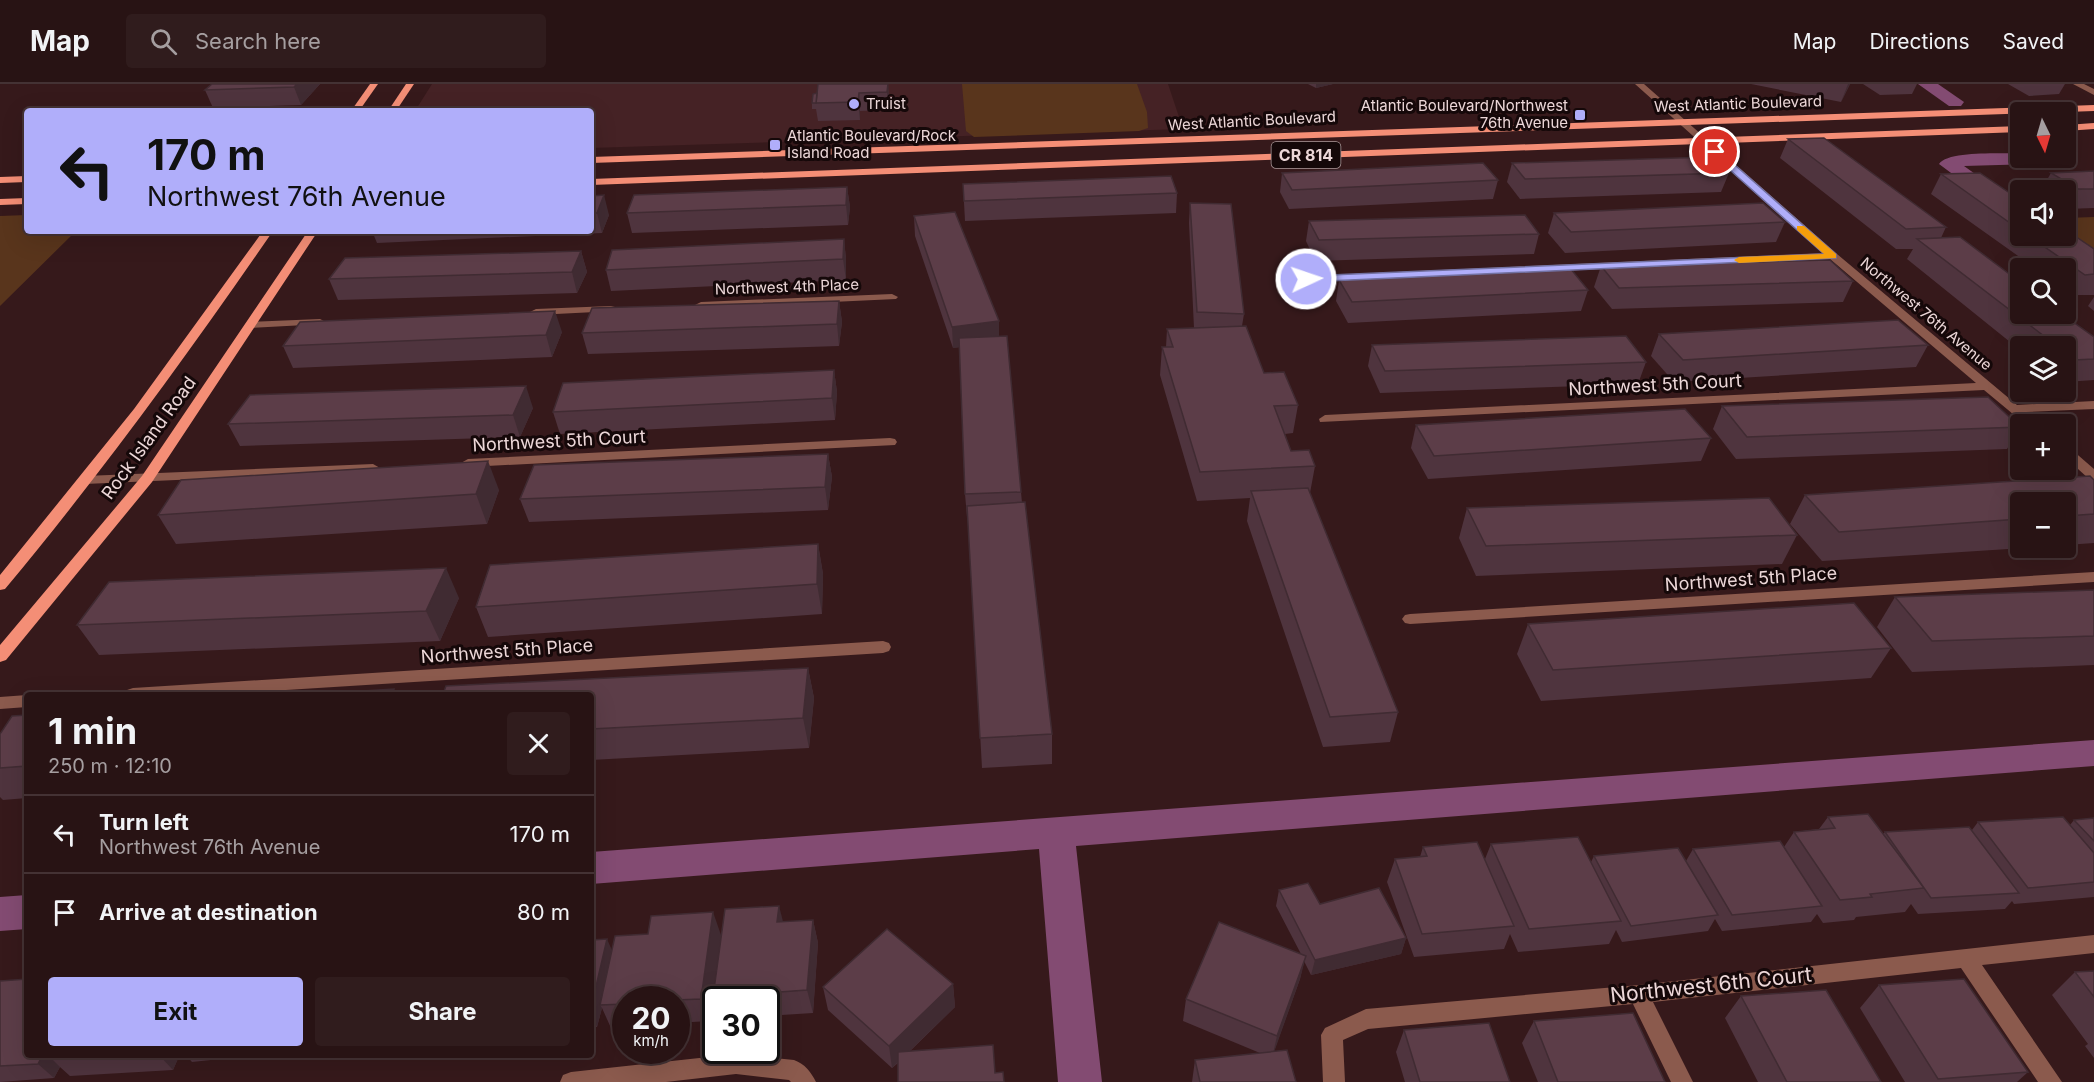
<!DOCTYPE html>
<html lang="en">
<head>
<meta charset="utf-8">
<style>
	body { margin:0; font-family:Inter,sans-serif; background:#301c1d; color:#f1f3f6; height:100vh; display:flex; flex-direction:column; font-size:22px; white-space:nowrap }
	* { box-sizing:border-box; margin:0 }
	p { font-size:20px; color:#a59ea0 }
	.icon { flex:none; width:33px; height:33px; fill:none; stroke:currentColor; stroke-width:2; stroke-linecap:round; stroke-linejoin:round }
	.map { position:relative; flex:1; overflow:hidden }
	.panel { position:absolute; left:24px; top:608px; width:570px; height:366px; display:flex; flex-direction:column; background:#281314; border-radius:6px; box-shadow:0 6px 24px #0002,0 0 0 2px #443234 }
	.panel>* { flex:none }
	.top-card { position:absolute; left:24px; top:24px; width:570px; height:126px; border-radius:6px; box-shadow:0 6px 24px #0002,0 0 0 2px #443234; background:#b0aefa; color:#111; overflow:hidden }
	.needle { width:39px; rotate:175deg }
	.tools { position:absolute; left:2010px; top:18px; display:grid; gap:12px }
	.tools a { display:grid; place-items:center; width:66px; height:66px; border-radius:6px; background:#281314; box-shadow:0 6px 24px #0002,0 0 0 2px #443234; font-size:30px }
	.speed { position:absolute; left:612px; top:902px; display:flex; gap:12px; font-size:30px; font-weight:700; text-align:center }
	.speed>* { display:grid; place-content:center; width:78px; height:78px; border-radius:50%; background:#281314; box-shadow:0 6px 24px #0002,0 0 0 2px #443234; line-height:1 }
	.speed small { font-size:15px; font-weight:400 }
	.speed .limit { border:3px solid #111; border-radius:9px; background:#fff; color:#111 }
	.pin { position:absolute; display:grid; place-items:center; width:51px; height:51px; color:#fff; margin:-26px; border:3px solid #fff; border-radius:50%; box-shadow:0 2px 6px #0007 }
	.me { position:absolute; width:66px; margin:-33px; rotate:87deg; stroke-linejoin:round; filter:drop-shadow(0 0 4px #0008) }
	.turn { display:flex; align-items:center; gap:21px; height:126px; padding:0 24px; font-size:27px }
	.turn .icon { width:78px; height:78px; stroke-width:2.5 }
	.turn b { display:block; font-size:42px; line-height:51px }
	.round { display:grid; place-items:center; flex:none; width:63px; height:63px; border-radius:6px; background:#301c1d }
	.overview { display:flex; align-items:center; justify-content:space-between; height:102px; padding:0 24px }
	h1 { font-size:36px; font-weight:700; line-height:45px }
	.primary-button { display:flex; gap:12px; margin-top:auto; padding:12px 24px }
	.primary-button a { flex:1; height:69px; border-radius:6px; background:#b0aefa; color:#111; font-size:24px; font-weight:700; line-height:69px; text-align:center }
	.primary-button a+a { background:#301c1d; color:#f1f3f6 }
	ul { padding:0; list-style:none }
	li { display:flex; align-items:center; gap:18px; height:78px; padding:0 24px; border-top:2px solid #443234 }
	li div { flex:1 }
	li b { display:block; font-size:22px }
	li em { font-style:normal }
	header { display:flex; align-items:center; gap:36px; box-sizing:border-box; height:84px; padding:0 30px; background:#281314; border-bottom:2px solid #443234 }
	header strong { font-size:28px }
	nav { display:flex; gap:33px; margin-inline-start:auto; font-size:21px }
	.search { width:420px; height:54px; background:#301c1d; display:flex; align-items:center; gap:15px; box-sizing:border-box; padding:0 21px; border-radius:6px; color:#a59ea0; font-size:22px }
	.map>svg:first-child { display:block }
	.built { fill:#452225 }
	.green { fill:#59351c }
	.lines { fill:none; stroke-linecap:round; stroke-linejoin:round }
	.canal { fill:#834b72; fill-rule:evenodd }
	.minor { fill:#8b5a4d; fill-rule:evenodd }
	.major { fill:#f48e76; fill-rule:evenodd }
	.wall { fill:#4f343e }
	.shaded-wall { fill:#402b32 }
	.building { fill:#5c3d48; stroke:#402b32; stroke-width:1.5 }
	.route { fill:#b0aefa; stroke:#7271a2; stroke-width:1.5 }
	.slow { fill:#f59e0b }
	.poi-dot { fill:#b0aefa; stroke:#150809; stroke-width:2 }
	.labels { text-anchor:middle; stroke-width:6; stroke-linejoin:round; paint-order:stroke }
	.far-poi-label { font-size:15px; fill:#ecd7d8; stroke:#150809; text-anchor:start }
	.far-street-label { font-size:15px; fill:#ecd7d8; stroke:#150809 }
	.shield { fill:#150809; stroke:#ac999a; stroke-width:1.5 }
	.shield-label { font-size:16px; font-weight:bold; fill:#ecd7d8 }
	.street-label { font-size:18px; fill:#ecd7d8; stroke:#150809 }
	.near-street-label { font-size:21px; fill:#ecd7d8; stroke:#150809 }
</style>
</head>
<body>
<header>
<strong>Map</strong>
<div class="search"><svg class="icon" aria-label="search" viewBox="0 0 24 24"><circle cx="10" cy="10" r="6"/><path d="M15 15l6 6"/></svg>Search here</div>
<nav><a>Map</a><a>Directions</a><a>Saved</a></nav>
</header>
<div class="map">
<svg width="2094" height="998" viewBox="0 0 2094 998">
	<rect width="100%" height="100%" fill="#36191b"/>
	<!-- built -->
	<polygon class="built" points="432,0 1168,0 1183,45 591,64 591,27 415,27"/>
	<!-- green -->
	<g class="green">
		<polygon points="962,0 1137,0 1147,28 1148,44 1139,47 974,53 966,47"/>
		<polygon points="27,131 27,147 76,147 0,222 0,132"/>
		<polygon points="2094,133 2094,171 2066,152 2066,134"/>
	</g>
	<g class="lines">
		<!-- canal -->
		<g class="canal">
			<polygon points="1918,0 1938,0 1964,18 1961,22 1949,22"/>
			<path d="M2020 69V74H2046L2044 78 2037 80 1964 82 2020 122V137L2013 135 1939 80C1948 66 2003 70 2020 69Z"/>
			<polygon points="2094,656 2094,682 1076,762 1102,998 1058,998 1039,765 591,800 591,768"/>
			<polygon points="27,811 27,845 0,847 0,813"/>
		</g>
		<!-- minor -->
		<g class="minor">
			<polygon points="1635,0 1644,0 1837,170 2017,321 2094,317 2094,325 2026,328 2038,340 2025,340 1984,306 1320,338 1319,335 1325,331 1976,299 1830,175 1283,199 1278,196 1283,193 1824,169"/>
			<polygon points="2073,0 2084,0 2094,5 2094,11"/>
			<polygon points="892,210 898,213 896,215 701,224 695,221 701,218"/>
			<polygon points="611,222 615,223 615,227 536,231 530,228 536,225"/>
			<polygon points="320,235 326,238 324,240 251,244 245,241 251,238"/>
			<polygon points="890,354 895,355 897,358 895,361 468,383 461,379 468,375"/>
			<polygon points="2066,364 2071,365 2094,385 2094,396 2089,395 2066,374"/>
			<polygon points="373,380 380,384 378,387 85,400 78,396 85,392"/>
			<polygon points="2094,488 2094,498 1410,540 1405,539 1402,535 1405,531 1410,530"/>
			<polygon points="883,557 889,559 891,563 889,567 883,569 221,610 125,610 127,606 133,604"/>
			<polygon points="27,611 27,623 0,625 0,613"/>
			<polygon points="2094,851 2094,869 1982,881 2062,998 2038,998 1961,884 1653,918 1693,998 1671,998 1633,920 1368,945 1343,956 1345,998 1323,998 1321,951 1325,944 1366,925 1639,901"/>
			<path d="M736 970 794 976C805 980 811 988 816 998H791L789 996 736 990 666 998H560L563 991 571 988Z"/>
		</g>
		<!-- major -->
		<g class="major">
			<polygon points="370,0 378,0 359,27 351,27"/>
			<polygon points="406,0 414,0 396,27 388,27"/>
			<polygon points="2094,21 2094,27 591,79 591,73"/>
			<polygon points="2094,39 2094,45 2066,47 2066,41"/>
			<polygon points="2020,42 2020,48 591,101 591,95"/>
			<polygon points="27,92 27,98 0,99 0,93"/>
			<polygon points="27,114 27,120 0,121 0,115"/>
			<path d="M263 147H273C188 270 101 390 5 505L0 506V491L134 325Z"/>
			<polygon points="308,147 318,147 152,398 6,576 0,578 0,561 142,392"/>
		</g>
	</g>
	<!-- wall -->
	<g class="wall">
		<polygon points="212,0 320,0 301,21 213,24 205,6"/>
		<polygon points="888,0 889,14 889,26 860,27 860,36 818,37 816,25 812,25 812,19"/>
		<polygon points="1308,0 1333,0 1316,4"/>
		<polygon points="1751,0 1850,0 1841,18"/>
		<polygon points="1863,0 1917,0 1912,10 1880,11"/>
		<polygon points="2008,0 2065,0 2059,10 2029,12"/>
		<polygon points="1788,55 1946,143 1941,154 2094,253 2094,296 2066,298 2066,262 2020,262 2020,266 1907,175 1913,165 1896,165 1780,74"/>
		<polygon points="1512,79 1729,89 1721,108 1520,115 1507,98"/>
		<polygon points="2094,87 2094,124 2066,125 2066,106 2041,106 2051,89"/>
		<polygon points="1282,89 1498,96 1493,115 1289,125 1280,108"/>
		<polygon points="1941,90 2020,116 2020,152 2066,152 2094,165 2094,211 2072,211 2066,207 2066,184 2035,184 1931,110"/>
		<polygon points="963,100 1177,109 1176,129 965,137"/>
		<polygon points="847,103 850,123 848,141 632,149 627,129"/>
		<polygon points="591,112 609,131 602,149 377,159 372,147 591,147"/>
		<polygon points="1190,119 1244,230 1242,242 1264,289 1298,321 1293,349 1285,350 1291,367 1315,382 1310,409 1398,628 1390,658 1323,663 1247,437 1250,414 1197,417 1160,291 1162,263 1166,263 1167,245 1194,244 1189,139"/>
		<polygon points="1554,129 1785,138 1776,158 1565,169 1548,149"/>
		<polygon points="914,132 999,237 999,252 1021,408 1022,419 1052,650 1052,680 982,684 968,433 967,433 965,410 959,263 953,264 915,152"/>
		<polygon points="1309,137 1539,150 1534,170 1315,177 1306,157"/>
		<polygon points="844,155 846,175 846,196 611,207 606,186"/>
		<polygon points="581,167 587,188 577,209 338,216 329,195"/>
		<polygon points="1601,182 1853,197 1843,218 1612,225 1594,203"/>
		<polygon points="1339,196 1588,206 1581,227 1348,239 1336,217"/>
		<polygon points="2094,213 2094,227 2088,222"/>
		<polygon points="839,217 842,238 839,262 588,270 582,249"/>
		<polygon points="562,248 552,273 293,284 283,262"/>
		<polygon points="1659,250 1928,261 1916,283 1674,298 1651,272"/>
		<polygon points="1372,261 1646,278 1638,300 1380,309 1368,282"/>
		<polygon points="834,286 837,308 835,336 560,350 553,328"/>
		<polygon points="1722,322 2020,342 2020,344 2007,365 1736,375 1713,345"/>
		<polygon points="533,324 520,353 240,362 228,340"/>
		<polygon points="1416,341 1711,354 1701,377 1428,395 1411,364"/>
		<polygon points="828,370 832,393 828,426 529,438 520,415"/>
		<polygon points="2094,396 2094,459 2066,461 2066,418 2020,418 2020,464 2024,464 1822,477 1790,440 1805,411"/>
		<polygon points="499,406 487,440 176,460 158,431"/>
		<polygon points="1467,424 1797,451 1782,480 1476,492 1459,454"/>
		<polygon points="818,460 823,490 822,530 488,553 476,523"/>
		<polygon points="2094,506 2094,581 1912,588 1877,543 1895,513"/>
		<polygon points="459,514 440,557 99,571 77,541"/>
		<polygon points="1528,540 1891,564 1871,594 1541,617 1517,570"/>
		<polygon points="808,584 814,614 809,664 591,676 591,610"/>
		<polygon points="27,631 27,714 3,716 0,713 0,650"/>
		<polygon points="1828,733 1883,750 1885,748 1972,746 1978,738 2070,741 2074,736 2094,734 2094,813 2014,820 2012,817 2005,825 1918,830 1911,820 1905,828 1856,833 1854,836 1823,839 1817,830 1811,838 1722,847 1715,835 1708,847 1622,858 1616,846 1609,860 1518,868 1510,850 1504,865 1414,873 1387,798 1395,775 1420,773 1423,763 1485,775 1491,760 1591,778 1594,772 1686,777 1693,765 1784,763 1794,748 1819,745"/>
		<polygon points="1279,806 1320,820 1406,854 1401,870 1311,891 1304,877 1300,895 1274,967 1296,998 1192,998 1195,976 1260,969 1183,937 1186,915 1301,870 1276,822"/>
		<polygon points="813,836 818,859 813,929 766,932 766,915 716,915 716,920 713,913 783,838"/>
		<polygon points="721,851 709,937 676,939 676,915 626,915 626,943 611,944 602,924 597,943 591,943 591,856 612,867"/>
		<polygon points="2094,887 2094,974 2085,962 2088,960 2052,911 2075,888"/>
		<polygon points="0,897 27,970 180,970 173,986 70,992 60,983 54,994 0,998"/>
		<polygon points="953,900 955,923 910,967 995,989 898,979 892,984 828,926 823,903"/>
		<polygon points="1879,901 2028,988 2017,998 1905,998 1860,924"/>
		<polygon points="1741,912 1881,998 1758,998 1725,934"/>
		<polygon points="1534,937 1665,998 1538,998 1522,959"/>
		<polygon points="1404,946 1510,998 1405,998 1396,968"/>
		<polygon points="185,970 269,970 192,978"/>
	</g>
	<!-- shaded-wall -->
	<g class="shaded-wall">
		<polygon points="297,0 320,0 301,21 294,3"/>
		<polygon points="888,0 889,14 889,26 887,8"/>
		<polygon points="1316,0 1333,0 1316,4"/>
		<polygon points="1848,0 1850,0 1841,18"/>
		<polygon points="859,9 860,27 860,36 858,18"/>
		<polygon points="847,103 850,123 848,141 846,121"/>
		<polygon points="604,111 609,131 602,149 597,129"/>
		<polygon points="844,155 846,175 846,196 843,175"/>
		<polygon points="581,167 587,188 577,209 572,188"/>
		<polygon points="839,217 842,238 839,262 837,240"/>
		<polygon points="555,227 562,248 552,273 546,251"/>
		<polygon points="999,237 999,259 953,264 952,243"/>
		<polygon points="834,286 837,308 835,336 832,314"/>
		<polygon points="526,302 533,324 520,353 513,331"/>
		<polygon points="828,370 832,393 828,426 825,403"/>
		<polygon points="488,377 499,406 487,440 476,410"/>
		<polygon points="818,460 823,490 822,530 817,500"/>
		<polygon points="446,484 459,514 440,557 426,527"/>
		<polygon points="808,584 814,614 809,664 803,634"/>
		<polygon points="394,605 397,610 392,610"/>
		<polygon points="779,822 785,845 777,838"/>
		<polygon points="713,828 721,851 709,937 701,915"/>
		<polygon points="813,836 818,859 813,929 807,906"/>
		<polygon points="1406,854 1401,870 1311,891 1315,876"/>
		<polygon points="607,855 614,871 600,921 602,924 597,943 591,930 591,924"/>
		<polygon points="1306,872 1300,895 1272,974 1277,952"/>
		<polygon points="953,900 955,923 892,984 889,962"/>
		<polygon points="43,970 47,970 60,983 54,994 38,980"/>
		<polygon points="158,970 180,970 173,986"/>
	</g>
	<!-- building -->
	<g class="building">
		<polygon points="212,0 297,0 294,3 205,6"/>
		<polygon points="818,0 888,0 887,8 859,9 858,18 816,19"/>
		<polygon points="817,9 816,19 812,19 813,10"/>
		<polygon points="1824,54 1946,143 1906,145 1788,55"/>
		<polygon points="1711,73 1729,89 1525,95 1512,79"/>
		<polygon points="1483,79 1498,96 1292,106 1282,89"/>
		<polygon points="2094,87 2094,105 2078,105 2051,89"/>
		<polygon points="1980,89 2020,116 2020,146 1941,90"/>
		<polygon points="1171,92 1177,109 964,117 963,100"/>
		<polygon points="847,103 846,121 627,129 634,111"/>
		<polygon points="604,111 597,129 591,129 591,112"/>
		<polygon points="1190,119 1231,120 1244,230 1197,228"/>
		<polygon points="1763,119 1785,138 1571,148 1554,129"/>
		<polygon points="955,128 999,237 952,243 914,132"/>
		<polygon points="1525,131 1539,150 1319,156 1309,137"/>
		<polygon points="2066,146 2094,165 2094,190 2085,191 2029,152 2066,152"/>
		<polygon points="1960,153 2020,198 2020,230 2062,230 2094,253 2094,275 2074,276 2066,269 2066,262 2057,262 1917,155"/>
		<polygon points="844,155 843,175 606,186 612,166"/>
		<polygon points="581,167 572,188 329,195 345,174"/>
		<polygon points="1830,176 1853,197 1619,204 1601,182"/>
		<polygon points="1570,184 1588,206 1352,218 1339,196"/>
		<polygon points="839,217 837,240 582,249 592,224"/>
		<polygon points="555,227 546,251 283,262 300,238"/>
		<polygon points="1898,236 1928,261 1683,276 1659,250"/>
		<polygon points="1246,242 1264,289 1284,288 1298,321 1274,322 1291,367 1309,366 1315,382 1200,388 1162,263 1173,263 1167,245"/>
		<polygon points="1007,252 1021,408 965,410 959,254"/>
		<polygon points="1626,252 1646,278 1385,287 1372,261"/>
		<polygon points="834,286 832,314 553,328 563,299"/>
		<polygon points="526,302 513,331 228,340 250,311"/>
		<polygon points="1988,313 2020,343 1747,353 1722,322"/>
		<polygon points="1685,325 1711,354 1434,372 1416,341"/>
		<polygon points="828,370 825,403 520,415 534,381"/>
		<polygon points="488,377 476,410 158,431 181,396"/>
		<polygon points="2090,392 2094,396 2094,430 2066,432 2066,418 2020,418 2020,435 1839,448 1805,411"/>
		<polygon points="1308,404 1398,628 1330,633 1251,407"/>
		<polygon points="1769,414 1797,451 1486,462 1467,424"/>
		<polygon points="1025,418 1052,650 980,654 967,422"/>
		<polygon points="818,460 817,500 476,523 490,481"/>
		<polygon points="446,484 426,527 77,541 109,498"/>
		<polygon points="2094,506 2094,552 1932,557 1895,513"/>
		<polygon points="1854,519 1891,564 1553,586 1528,540"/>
		<polygon points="808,584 803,634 591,645 591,610 443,610 446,602"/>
		<polygon points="394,605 392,610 313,610"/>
		<polygon points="27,631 27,682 0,684 0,650 12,632"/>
		<polygon points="1868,730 1924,804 1870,810 1872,813 1840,816 1794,748 1835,744 1828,733"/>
		<polygon points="2063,733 2094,769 2094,798 2028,804 1978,738"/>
		<polygon points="2094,734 2094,757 2074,736"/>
		<polygon points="1969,743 2019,809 1931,814 1885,748"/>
		<polygon points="1578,753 1621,837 1529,845 1491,760"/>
		<polygon points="1780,757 1822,822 1732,831 1693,765"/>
		<polygon points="1477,758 1514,842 1422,850 1395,775 1427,772 1423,763"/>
		<polygon points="1678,764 1718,831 1631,842 1594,772"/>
		<polygon points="1308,799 1320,820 1379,804 1406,854 1315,876 1279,806"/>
		<polygon points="779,822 777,838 813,836 807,906 713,913 725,825"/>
		<polygon points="713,828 701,915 676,916 676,915 626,915 626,920 600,921 615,852 648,850 651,832"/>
		<polygon points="1219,838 1306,872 1277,952 1186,915"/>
		<polygon points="887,845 953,900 889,962 823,903"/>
		<polygon points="607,855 591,924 591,856"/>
		<polygon points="2094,887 2094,913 2075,888"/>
		<polygon points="27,895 27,970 43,970 38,980 0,982 0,897"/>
		<polygon points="1964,895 2028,988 1938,995 1879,901"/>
		<polygon points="1826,906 1881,998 1787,998 1741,912"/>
		<polygon points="1633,929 1665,998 1558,998 1534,937"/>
		<polygon points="1489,939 1510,998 1420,998 1404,946"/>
		<polygon points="993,961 995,989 1003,988 1004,998 898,998 898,968"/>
		<polygon points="1287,966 1296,998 1200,998 1195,976"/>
	</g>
	<!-- route -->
	<polygon class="route" points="1712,66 1718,66 1836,170 1836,174 1306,198 1301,195 1306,192 1824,170 1712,70"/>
	<!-- slow -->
	<polygon class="slow" points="1797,142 1804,142 1836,170 1836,174 1739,179 1734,176 1739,173 1824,170 1797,146"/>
	<!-- markers -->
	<g class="poi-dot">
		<circle cx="854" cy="20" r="6"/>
		<rect x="1574" y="25" width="12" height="12" rx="3"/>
		<rect x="769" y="55" width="12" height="12" rx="3"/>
	</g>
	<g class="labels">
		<!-- far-poi labels -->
		<g class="far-poi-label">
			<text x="866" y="25">Truist</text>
			<text x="1568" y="27" text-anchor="end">Atlantic Boulevard/Northwest<tspan x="1568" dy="17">76th Avenue</tspan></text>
			<text x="787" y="57">Atlantic Boulevard/Rock<tspan x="787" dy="17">Island Road</tspan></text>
		</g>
		<!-- far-street labels -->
		<g class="far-street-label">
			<text transform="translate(1738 20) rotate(-2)" y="5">West Atlantic Boulevard</text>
			<text transform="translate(1252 37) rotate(-3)" y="5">West Atlantic Boulevard</text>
			<text transform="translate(787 203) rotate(-2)" y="5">Northwest 4th Place</text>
			<text transform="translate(1926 230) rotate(40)" y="5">Northwest 76th Avenue</text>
		</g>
		<!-- shield labels -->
		<rect class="shield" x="1271.5" y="58" width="69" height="26" rx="4.5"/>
		<g class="shield-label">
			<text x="1306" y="77">CR 814</text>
		</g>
		<!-- street labels -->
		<g class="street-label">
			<text transform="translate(1655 301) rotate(-3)" y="6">Northwest 5th Court</text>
			<text transform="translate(149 354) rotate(-54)" y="6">Rock Island Road</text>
			<text transform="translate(559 357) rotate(-3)" y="6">Northwest 5th Court</text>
			<text transform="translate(1751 495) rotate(-4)" y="6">Northwest 5th Place</text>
			<text transform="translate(507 567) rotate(-4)" y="6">Northwest 5th Place</text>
		</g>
		<!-- near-street labels -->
		<g class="near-street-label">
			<text transform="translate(1711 901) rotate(-6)" y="7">Northwest 6th Court</text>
		</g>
	</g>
</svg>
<div class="tools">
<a><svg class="needle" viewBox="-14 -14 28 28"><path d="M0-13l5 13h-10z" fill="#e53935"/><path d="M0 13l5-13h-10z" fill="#a59ea0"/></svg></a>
<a><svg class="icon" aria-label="sound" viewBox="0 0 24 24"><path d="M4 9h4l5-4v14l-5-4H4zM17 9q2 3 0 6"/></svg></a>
<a><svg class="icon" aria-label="search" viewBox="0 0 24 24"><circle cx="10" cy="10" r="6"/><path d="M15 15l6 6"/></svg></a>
<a><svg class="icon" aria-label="layers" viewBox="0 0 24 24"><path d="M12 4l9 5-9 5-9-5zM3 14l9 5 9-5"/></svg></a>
<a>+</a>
<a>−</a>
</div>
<div class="speed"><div>20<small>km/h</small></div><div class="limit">30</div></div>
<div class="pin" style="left:1715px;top:68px;background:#d93025"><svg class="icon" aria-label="arrive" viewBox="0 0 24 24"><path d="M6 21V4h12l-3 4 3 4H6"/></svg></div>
<svg class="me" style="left:1306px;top:195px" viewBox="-20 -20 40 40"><circle r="17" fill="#b0aefa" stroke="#fff" stroke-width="3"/><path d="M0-11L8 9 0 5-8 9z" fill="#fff"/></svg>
<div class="top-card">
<div class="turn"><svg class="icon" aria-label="left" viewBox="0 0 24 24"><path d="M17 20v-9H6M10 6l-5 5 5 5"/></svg><div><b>170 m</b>Northwest 76th Avenue</div></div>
</div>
<section class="panel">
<div class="overview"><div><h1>1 min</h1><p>250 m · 12:10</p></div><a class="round"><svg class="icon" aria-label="close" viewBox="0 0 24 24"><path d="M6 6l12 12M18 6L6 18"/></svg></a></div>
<ul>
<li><svg class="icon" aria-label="left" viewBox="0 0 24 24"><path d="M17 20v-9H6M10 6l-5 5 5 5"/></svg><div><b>Turn left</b><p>Northwest 76th Avenue</p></div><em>170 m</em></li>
<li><svg class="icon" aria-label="arrive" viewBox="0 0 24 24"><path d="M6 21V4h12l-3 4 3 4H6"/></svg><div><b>Arrive at destination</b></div><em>80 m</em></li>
</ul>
<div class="primary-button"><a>Exit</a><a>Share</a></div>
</section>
</div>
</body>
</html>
